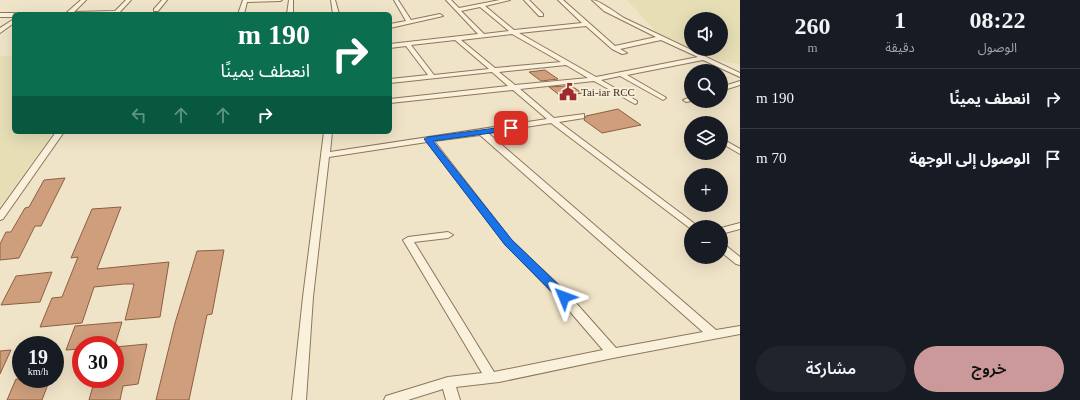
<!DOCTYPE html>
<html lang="ar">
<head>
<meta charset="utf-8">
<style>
	body { margin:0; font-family:"Times New Roman","Noto Sans Arabic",serif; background:#20242c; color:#f1f3f6; direction:rtl; height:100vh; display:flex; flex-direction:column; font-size:15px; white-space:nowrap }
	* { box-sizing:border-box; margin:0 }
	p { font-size:13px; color:#9ea1a6 }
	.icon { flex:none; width:22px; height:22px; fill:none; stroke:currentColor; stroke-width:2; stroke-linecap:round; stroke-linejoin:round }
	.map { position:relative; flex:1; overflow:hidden; direction:ltr }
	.side { display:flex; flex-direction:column; background:#171b24; width:340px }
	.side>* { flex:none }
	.top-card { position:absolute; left:12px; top:12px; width:380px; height:122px; border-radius:6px; box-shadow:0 4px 16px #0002; direction:rtl; background:#0b6e4f; color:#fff; overflow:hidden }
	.tools { position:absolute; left:684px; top:12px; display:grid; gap:8px }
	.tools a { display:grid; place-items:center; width:44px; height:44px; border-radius:50%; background:#171b24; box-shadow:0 4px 16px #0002; font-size:20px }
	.speed { position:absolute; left:12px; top:336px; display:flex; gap:8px; font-size:20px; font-weight:700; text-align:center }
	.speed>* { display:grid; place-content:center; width:52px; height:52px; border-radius:50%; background:#171b24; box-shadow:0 4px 16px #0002; line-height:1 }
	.speed small { font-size:10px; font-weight:400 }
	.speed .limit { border:6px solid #d22; background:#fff; color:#111 }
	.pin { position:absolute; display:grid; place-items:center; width:34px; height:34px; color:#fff; margin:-17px; border-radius:8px; box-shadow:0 2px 6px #0006 }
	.me { position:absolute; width:44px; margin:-22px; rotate:314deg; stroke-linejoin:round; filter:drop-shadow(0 0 3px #0008) }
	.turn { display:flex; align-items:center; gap:14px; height:84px; padding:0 16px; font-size:18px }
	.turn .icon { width:52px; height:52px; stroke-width:2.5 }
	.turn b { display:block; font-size:28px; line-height:34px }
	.lanes { display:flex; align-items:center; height:38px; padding:0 16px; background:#0003; justify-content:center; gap:20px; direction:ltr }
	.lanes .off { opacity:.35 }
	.eta { display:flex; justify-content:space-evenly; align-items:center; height:68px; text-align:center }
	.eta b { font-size:24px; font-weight:600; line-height:28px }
	.primary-button { display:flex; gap:8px; margin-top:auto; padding:8px 16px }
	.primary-button a { flex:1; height:46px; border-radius:24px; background:#cc999b; color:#111; font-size:16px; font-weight:600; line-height:46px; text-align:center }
	.primary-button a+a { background:#20242c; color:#f1f3f6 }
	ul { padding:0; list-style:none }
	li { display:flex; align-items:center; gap:12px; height:60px; padding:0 16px; border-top:1px solid #363941 }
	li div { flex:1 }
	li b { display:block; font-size:15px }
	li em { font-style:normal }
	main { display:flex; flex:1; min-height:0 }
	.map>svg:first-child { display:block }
	.farmland { fill:#e6deb5 }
	.building { fill:#cf9f7d; stroke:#8d5f41 }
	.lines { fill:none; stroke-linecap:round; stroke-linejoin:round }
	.minor-casing { stroke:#8d765c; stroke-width:2 }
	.minor { fill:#faf1dc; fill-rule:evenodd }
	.route { fill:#1a73e8; stroke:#114b97 }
	.labels { text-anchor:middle; stroke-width:4; stroke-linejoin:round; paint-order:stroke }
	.far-poi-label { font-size:11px; fill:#3d2e20; stroke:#f7eed8; text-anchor:start }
</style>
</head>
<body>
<main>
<section class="side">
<div class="eta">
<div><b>08:22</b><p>الوصول</p></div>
<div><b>1</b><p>دقيقة</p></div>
<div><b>260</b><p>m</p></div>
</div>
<ul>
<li><svg class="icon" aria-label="right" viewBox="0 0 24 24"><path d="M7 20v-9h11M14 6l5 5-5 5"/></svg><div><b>انعطف يمينًا</b></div><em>190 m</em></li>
<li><svg class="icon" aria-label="arrive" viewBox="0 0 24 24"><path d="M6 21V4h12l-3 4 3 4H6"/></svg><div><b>الوصول إلى الوجهة</b></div><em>70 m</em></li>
</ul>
<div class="primary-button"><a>خروج</a><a>مشاركة</a></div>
</section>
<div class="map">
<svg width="740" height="400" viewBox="0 0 740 400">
	<rect width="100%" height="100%" fill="#f0e4c8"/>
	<!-- farmland -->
	<g class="farmland">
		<polygon points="627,0 740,0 740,64 727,63 693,49 721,49 721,19 691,19 691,48 658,34"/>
		<polygon points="0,56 14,56 14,64 12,66 14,66 14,132 54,132 0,206"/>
	</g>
	<!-- building -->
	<g class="building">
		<polygon points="545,70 558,79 541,81 529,72"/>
		<polygon points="566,86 569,88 573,87 582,93 562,97 549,87"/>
		<polygon points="618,109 641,125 602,133 584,120 586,116"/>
		<polygon points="65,178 41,226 35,226 19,258 0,260 0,244 6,232 11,232 25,208 29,207 44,180"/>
		<polygon points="121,207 97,269 169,262 160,317 125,320 134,284 124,284 94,287 82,323 40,327 52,298 62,297 78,257 71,258 92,209"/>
		<polygon points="224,250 212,314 207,315 189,400 156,400 175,323 197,251"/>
		<polygon points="52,272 40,302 1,305 16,276"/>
		<polygon points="122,322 115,345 81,345 81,349 66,350 75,326"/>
		<polygon points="147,344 138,384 123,386 120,400 89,400 95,379 115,379 115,347"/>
		<polygon points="11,350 0,374 0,351"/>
		<polygon points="16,379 50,379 42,400 7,400"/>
	</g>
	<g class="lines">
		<!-- minor casing -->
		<g class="minor-casing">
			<g id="minor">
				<polygon points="81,0 86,0 74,12 115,11 126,0 131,0 118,14 65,14"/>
				<polygon points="162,0 167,0 158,11 154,11 154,9"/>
				<polygon points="243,0 282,0 280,1 247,2 244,14 238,14"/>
				<polygon points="289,0 293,0 293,14 287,14"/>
				<polygon points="331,0 335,0 339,14 333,14"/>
				<polygon points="394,0 398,0 411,20 440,14 443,16 390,28 390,24 406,21"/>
				<path d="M446 0H451L459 8 500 0H510L485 6 514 30 582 23 558 0H563L615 46 656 37 604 11 592 0C599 0 616 13 624 18L740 73V77L703 60 627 75 665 97 666 98 663 100 620 76 601 80 637 101V103L635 104 594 81 520 89 554 118 584 114V118L559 122 699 227H691V229L551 123 488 133 716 330 740 326V334L613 358 499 382 456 387 460 400H446L443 389 408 400H384L386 396 448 377 482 373 403 240 408 237 448 232 453 235 448 238 414 242 494 372 603 350 560 300 505 244 427 142 329 157 313 297 306 400H292L303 297 324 132H332L330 152 547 119 513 90 390 103V99L508 86 492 72 390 83V79L428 75 406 46 390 48V44L478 34ZM480 7 509 31 484 34 461 11ZM586 26 612 49 622 54 627 53 620 49 661 40 698 57 596 77 519 33ZM512 34 561 62 495 68 461 40ZM455 40 489 69 434 75 411 45ZM566 65 588 78 515 85 499 72ZM480 135 703 332 616 348 568 294 511 240 434 141Z"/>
				<polygon points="524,0 529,0 543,14 543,16 539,16"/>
				<polygon points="0,13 14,13 16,14 14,14 14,17 0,17"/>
				<polygon points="14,19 14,23 0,33 0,28"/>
				<polygon points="740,81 740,85 721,91 721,87"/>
				<polygon points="691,97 691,101 686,102 683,100"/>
				<polygon points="56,132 64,132 3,219 0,220 0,210"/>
				<polygon points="721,138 740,149 740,154 721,143"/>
				<polygon points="740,223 740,229 721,234 721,228"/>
				<polygon points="721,244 725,245 740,257 740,265 736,264 721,252"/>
			</g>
		</g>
		<!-- minor -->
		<use href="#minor" class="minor"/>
	</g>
	<!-- route -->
	<polygon class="route" points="511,126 514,128 513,130 433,141 512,240 568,294 570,297 568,300 560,300 505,245 424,139 428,137"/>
	<!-- icons -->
	<defs>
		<g id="civic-bare" transform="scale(1.38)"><path d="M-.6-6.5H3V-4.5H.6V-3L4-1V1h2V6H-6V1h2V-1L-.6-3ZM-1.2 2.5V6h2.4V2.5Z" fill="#9e2a2b" stroke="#f7eed8" stroke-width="2.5" paint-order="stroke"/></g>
	</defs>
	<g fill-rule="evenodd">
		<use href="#civic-bare" x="568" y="92"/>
	</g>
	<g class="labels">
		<!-- far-poi labels -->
		<g class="far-poi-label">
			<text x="581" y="96">Tai-iar RCC</text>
		</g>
	</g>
</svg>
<div class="tools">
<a><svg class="icon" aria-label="sound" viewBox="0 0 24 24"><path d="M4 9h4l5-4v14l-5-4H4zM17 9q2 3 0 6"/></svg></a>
<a><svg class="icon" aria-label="search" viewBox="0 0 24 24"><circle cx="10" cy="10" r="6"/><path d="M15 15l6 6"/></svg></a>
<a><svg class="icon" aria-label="layers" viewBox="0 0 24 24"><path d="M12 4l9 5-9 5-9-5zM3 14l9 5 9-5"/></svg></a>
<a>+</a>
<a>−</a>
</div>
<div class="speed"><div>19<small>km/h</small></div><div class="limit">30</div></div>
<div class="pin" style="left:511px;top:128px;background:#d93025"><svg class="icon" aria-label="arrive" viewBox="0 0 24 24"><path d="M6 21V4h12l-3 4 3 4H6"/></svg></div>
<svg class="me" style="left:564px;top:297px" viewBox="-20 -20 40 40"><path d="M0-17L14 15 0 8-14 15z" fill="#1a73e8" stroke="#fff" stroke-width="4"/></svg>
<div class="top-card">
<div class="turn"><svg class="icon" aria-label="right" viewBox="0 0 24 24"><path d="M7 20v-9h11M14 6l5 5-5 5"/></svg><div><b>190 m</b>انعطف يمينًا</div></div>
<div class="lanes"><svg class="icon off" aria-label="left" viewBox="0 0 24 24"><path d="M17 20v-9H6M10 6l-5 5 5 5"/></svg><svg class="icon off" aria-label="ahead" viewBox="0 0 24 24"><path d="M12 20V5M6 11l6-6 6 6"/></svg><svg class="icon off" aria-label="ahead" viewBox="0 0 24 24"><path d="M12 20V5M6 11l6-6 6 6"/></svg><svg class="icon" aria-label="right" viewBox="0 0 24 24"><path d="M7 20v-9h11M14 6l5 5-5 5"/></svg></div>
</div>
</div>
</main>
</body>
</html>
